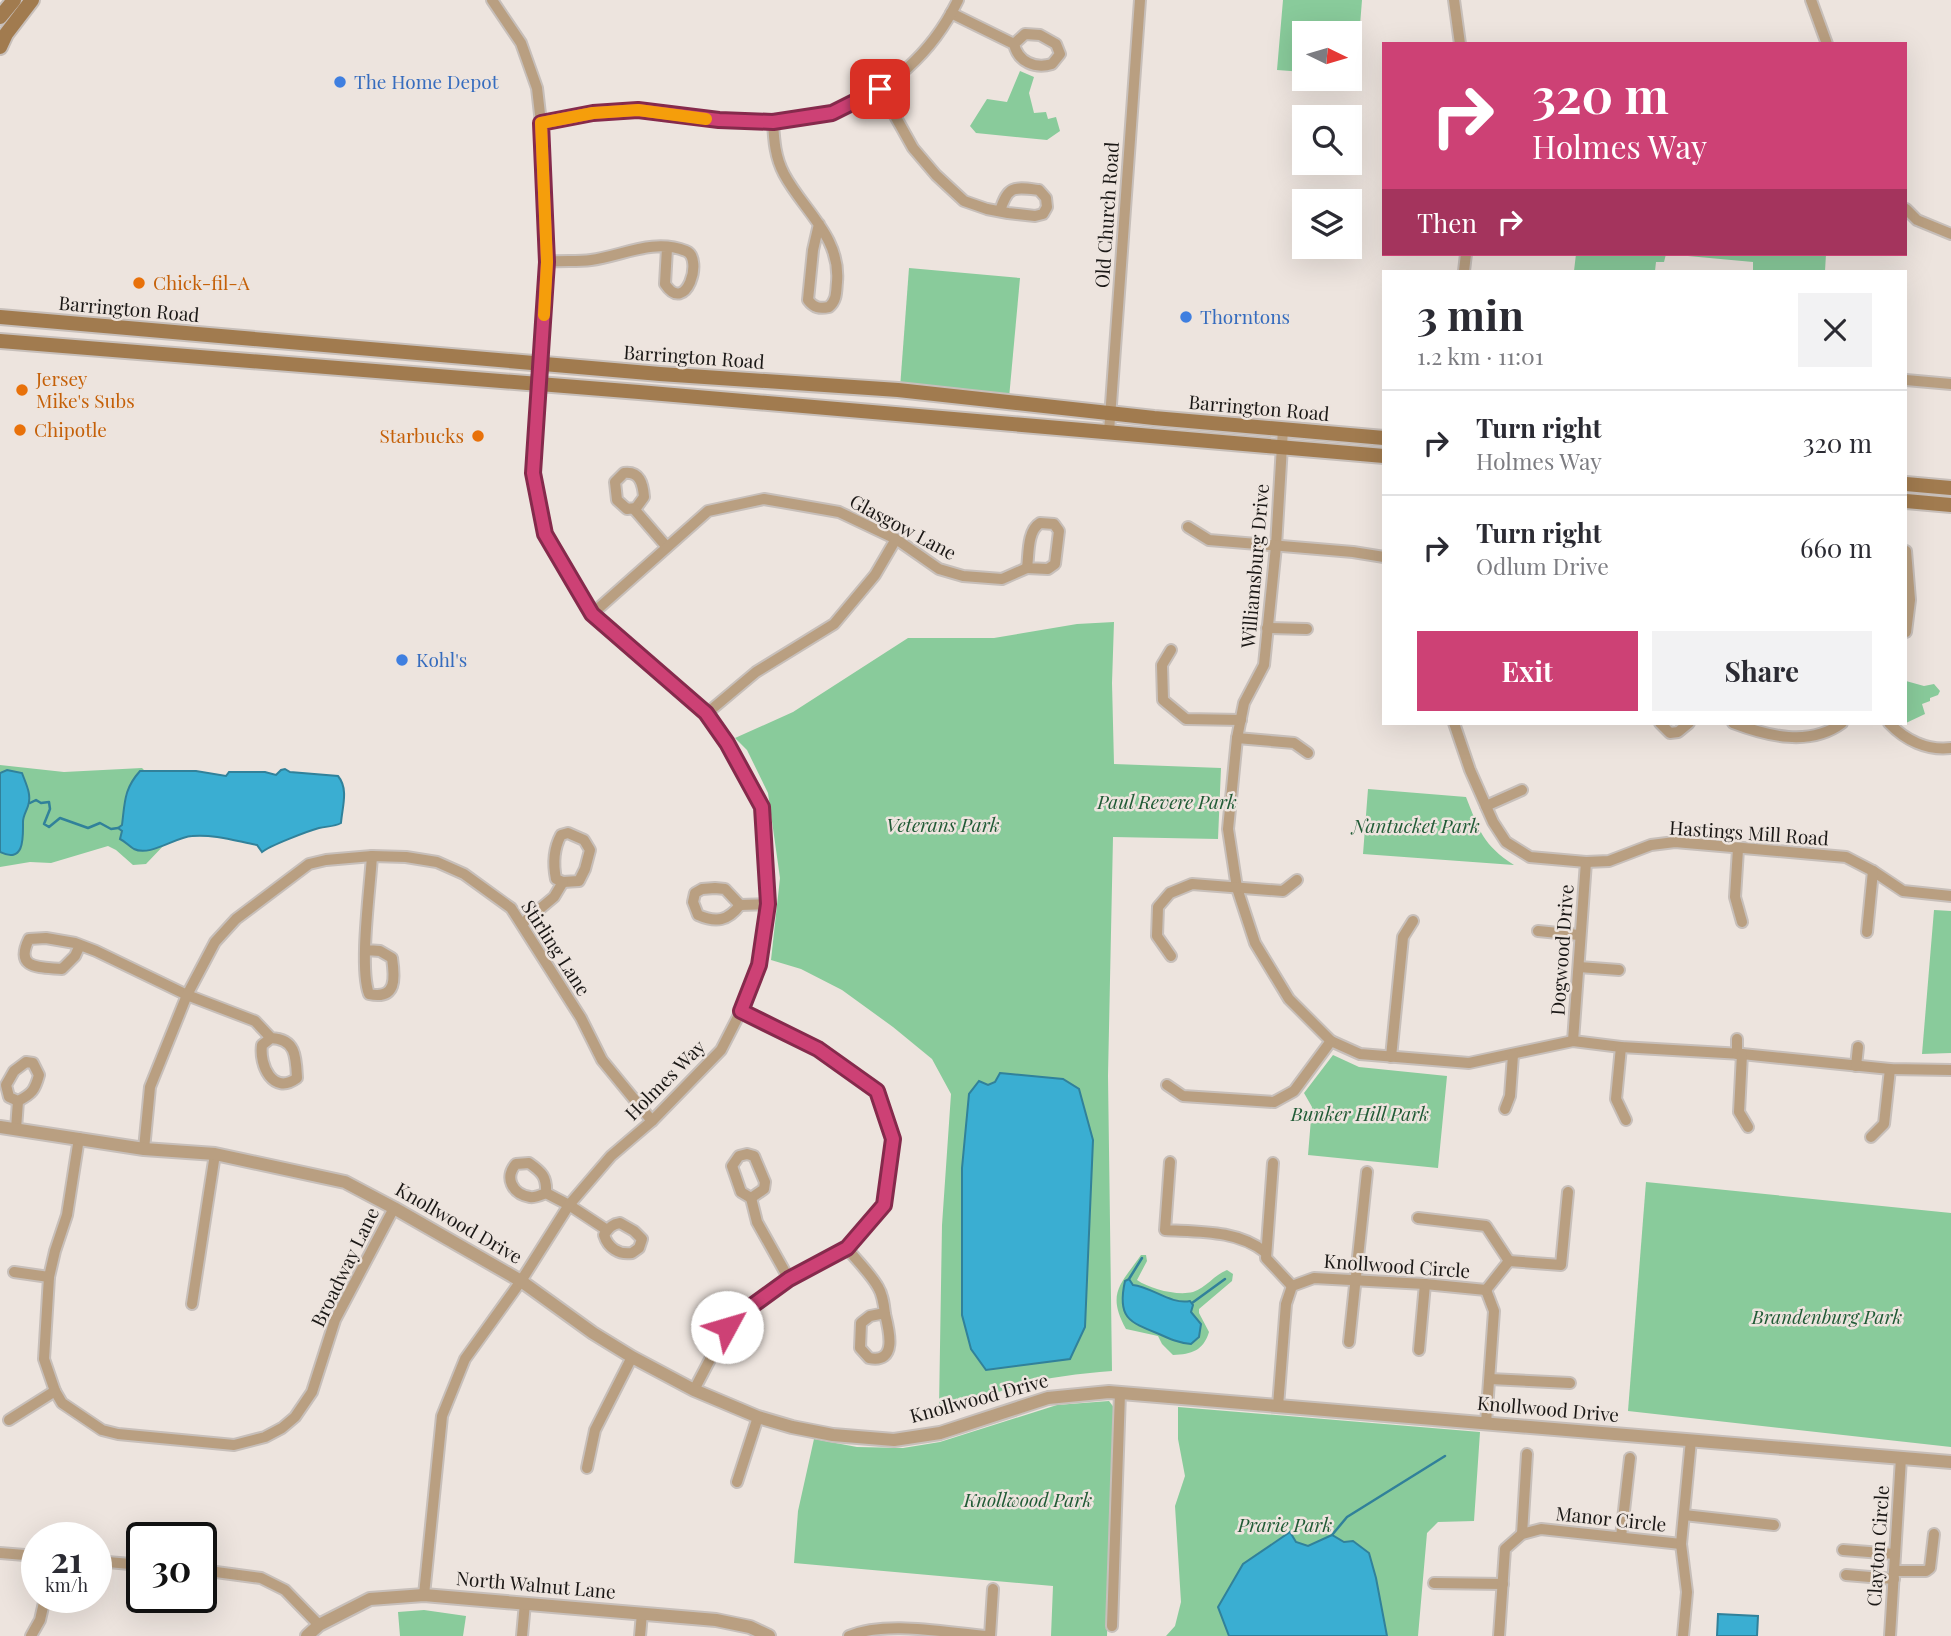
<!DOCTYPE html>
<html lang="en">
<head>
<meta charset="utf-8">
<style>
	body { margin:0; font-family:"Playfair Display",serif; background:#f2f2f3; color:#2b2b33; height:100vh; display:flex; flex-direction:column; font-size:26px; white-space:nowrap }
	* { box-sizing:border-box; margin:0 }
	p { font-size:23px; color:#7c7c81 }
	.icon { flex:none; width:38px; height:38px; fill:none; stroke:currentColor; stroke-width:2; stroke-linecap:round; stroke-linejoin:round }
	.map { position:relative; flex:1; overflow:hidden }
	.details { position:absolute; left:1382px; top:270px; width:525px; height:455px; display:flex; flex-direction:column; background:#fff; border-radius:0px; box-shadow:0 7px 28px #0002 }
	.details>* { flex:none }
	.banner { position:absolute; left:1382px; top:42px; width:525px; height:214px; border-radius:0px; box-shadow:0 7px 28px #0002; background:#cd4175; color:#fff; overflow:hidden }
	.needle { width:46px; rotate:95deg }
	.buttons { position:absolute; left:1292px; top:21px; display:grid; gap:14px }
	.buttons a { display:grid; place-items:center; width:70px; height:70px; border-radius:0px; background:#fff; box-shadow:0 7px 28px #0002; font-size:35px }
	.speed { position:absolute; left:21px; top:1522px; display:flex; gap:14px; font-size:35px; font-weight:700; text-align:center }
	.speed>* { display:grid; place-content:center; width:91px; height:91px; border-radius:50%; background:#fff; box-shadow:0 7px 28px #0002; line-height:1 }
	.speed small { font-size:18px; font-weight:400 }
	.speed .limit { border:4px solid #111; border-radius:10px; background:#fff; color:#111 }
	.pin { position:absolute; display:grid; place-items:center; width:60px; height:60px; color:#fff; margin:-30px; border-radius:14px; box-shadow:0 4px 10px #0006 }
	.me { position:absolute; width:77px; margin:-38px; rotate:51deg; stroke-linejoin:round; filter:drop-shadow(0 0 5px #0008) }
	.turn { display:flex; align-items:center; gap:24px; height:147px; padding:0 35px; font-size:32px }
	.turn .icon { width:91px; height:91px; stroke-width:2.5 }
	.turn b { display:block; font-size:49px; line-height:60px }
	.then { display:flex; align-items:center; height:66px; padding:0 35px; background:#0003; gap:14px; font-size:26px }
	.round { display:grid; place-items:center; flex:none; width:74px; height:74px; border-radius:0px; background:#f2f2f3 }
	.overview { display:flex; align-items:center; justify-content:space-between; height:119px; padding:0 35px }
	h1 { font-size:42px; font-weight:700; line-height:52px }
	.cta { display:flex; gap:14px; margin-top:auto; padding:14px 35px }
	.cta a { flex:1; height:80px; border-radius:0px; background:#cd4175; color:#fff; font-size:28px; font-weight:700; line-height:80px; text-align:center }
	.cta a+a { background:#f2f2f3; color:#2b2b33 }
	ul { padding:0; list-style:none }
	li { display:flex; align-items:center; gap:21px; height:105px; padding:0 35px; border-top:2px solid #e1e1e2 }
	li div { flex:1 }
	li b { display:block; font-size:26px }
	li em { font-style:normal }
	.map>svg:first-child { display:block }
	.green { fill:#89cb9b }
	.water { fill:#3aaed2; stroke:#31819a; stroke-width:2 }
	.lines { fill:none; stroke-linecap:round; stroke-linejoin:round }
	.stream { stroke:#31819a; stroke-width:2.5 }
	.minor-casing { stroke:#c7bfba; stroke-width:14 }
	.tertiary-casing { stroke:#c7bfba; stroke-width:16 }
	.secondary-casing { stroke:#c7bfba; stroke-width:18 }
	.minor { stroke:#b99f81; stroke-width:10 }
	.tertiary { stroke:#b99f81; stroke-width:12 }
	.secondary { stroke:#a17b4f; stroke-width:14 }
	.route-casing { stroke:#852a4c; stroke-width:18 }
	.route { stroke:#cd4175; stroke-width:12 }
	.slow { stroke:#f59e0b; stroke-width:12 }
	.shop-dot { fill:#3f7fe0; stroke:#ede4de; stroke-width:2.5 }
	.food-dot { fill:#e8710a; stroke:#ede4de; stroke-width:2.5 }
	.labels { text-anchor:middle; stroke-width:5; stroke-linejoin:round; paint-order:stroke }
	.shop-label { font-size:19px; fill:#366cbe; stroke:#ede4de; text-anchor:start }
	.street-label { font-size:19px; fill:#1b1816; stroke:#ede4de }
	.food-label { font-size:19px; fill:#c56008; stroke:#ede4de; text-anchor:start }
	.park-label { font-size:19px; font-style:italic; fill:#215b36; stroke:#ede4de }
</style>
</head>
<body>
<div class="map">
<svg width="1951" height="1636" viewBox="0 0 1951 1636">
	<rect width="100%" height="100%" fill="#ede4de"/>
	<!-- green -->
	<g class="green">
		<polygon points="1283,0 1362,0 1356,76 1349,76 1349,33 1304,33 1304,72 1277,70"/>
		<polygon points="1020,71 1034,77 1029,93 1034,113 1046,112 1048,119 1056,117 1060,131 1047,140 976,133 970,126 987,99 1007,102"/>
		<polygon points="1576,254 1826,254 1825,271 1753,271 1753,262 1666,254 1664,262 1656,262 1655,271 1574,271"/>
		<polygon points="909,268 1020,278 1009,398 900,388"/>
		<path d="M1114 622 1112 683 1114 764 1221 768 1218 839 1113 837 1108 1076 1112 1371C1078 1374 1046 1377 1013 1387 989 1394 965 1409 939 1408L942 1225 951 1094 932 1059 893 1027 842 990 801 969 771 960 780 878 768 793 747 750 735 738 793 712 908 638H994L1077 624Z"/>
		<polygon points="1906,681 1924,686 1934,684 1940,691 1938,695 1930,698 1930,701 1922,704 1925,714 1906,723"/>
		<polygon points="0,765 64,772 142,768 145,771 140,771 126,793 122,825 151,849 166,843 146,864 133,865 116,850 108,846 51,863 30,862 0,867"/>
		<path d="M1368 789 1466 797C1479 830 1483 845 1514 865L1363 854Z"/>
		<polygon points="1934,910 1951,911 1951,1053 1922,1054"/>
		<polygon points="1333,1055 1359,1067 1447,1076 1438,1168 1308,1155 1312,1107 1304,1093"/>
		<polygon points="1646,1182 1951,1213 1951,1447 1628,1411"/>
		<path d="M1141 1255H1146L1147 1261 1137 1280C1150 1289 1177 1296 1193 1292 1206 1288 1214 1275 1227 1270L1233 1274 1232 1281 1199 1309V1313L1209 1332C1203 1351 1192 1354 1173 1355L1162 1344 1158 1336 1126 1329C1106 1293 1121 1284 1141 1255Z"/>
		<polygon points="1109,1401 1115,1409 1107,1636 1051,1636 1053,1586 794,1563 798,1511 814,1439 857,1447 903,1448 940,1442 1057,1405"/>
		<polygon points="1178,1407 1480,1432 1474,1521 1438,1522 1427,1533 1418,1636 1166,1636 1175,1626 1181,1602 1175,1506 1185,1476 1178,1439"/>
		<polygon points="424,1610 466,1616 463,1636 400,1636 398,1612"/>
	</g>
	<!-- water -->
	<g class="water">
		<path d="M285 769 290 772 338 776C349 789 342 808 341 823 334 827 327 826 319 828 308 831 269 846 262 852L257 845C236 841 214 834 192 836 175 837 150 857 134 849 129 846 126 842 120 839L122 831 118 828 122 825C125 801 124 789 140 771H196L226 776 229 772H265L276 775 281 770Z"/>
		<path d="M7 770 22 773C26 784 32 795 28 806 26 812 23 816 23 822 23 837 25 864 0 852V773Z"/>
		<polygon points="1000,1073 1063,1079 1079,1089 1093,1140 1085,1327 1070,1359 986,1370 971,1349 962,1315 962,1168 969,1094 979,1081 988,1085 995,1082"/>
		<path d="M1129 1279 1133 1285C1152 1287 1171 1305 1190 1301L1193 1305 1191 1312 1201 1324 1199 1337 1191 1344C1179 1343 1170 1339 1159 1334 1128 1322 1117 1317 1125 1281Z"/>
		<polygon points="1290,1532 1296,1542 1308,1546 1332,1535 1344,1542 1353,1541 1369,1553 1376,1578 1387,1636 1229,1636 1218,1607 1243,1564"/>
		<polygon points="1718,1614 1758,1616 1757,1636 1717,1636"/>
	</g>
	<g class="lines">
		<!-- stream -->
		<g class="stream">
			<polyline points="30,803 36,800 41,803 49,802 50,809 44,824 49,827 60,818 88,828 100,823 111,829 118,828"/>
			<polyline points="1129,1279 1142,1258"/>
			<polyline points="1192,1303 1225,1279"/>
			<polyline points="1332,1535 1347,1517 1445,1456"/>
		</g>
		<!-- minor casing -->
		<g class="minor-casing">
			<g id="minor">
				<polyline points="1454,0 1460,44"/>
				<polyline points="1811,0 1827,44"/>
				<path d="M951 13 1014 44C1018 62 1035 69 1052 64L1060 54 1056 44 1040 35 1025 34 1014 44"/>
				<path d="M880 89 913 148 936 175 964 201 987 209 1008 213 1035 216 1043 214 1047 207 1046 198 1039 190C1014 187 1008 185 1000 211"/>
				<path d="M773 122C774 140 775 157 784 174 803 210 841 237 837 282 836 292 837 300 829 307 820 309 814 308 808 300L813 250 819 224"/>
				<path d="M541 123C572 117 604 110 636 110 665 110 693 119 722 120 754 122 804 123 833 112 889 91 932 54 958 0"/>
				<polyline points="1906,209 1917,220 1951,234"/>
				<path d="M547 262C562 260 576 262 591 260 622 256 653 238 686 251 704 258 686 316 665 284L667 248"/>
				<polyline points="1464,271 1466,254"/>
				<polyline points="1906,380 1951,384"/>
				<polyline points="1283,429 1276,546 1264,665 1244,703 1237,738 1228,829 1237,888 1255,943 1289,999 1331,1041 1360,1054 1469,1063 1573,1041 1621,1047 1742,1054 1890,1069 1951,1070"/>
				<polyline points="1109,432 1140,0"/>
				<path d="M624 473C640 471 643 484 644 497L636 508 627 509 617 500 615 482Z"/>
				<polyline points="634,509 666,546"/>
				<path d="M1040 523 1054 524 1059 531 1055 564 1048 569 1027 568C1029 554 1027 531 1040 523Z"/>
				<polyline points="1188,527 1209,540 1353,552 1384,557"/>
				<polyline points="1906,551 1910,600 1906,632"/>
				<polyline points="592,614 708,511 764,499 839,512 896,539 939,569 963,576 1002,579 1027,568"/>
				<polyline points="1267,628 1307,629"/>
				<polyline points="1171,650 1162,665 1163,700 1186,719 1241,720"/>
				<polyline points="706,714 756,672 834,624 875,575 896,539"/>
				<polyline points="1454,723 1470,770 1493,822 1506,842 1530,857 1586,862 1609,861 1651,845 1675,842 1846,857 1873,871 1903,891 1951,896"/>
				<polyline points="1660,723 1670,733 1678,732 1689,723"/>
				<path d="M1733 723C1767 736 1810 747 1842 723"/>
				<path d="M1889 723C1905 740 1927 751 1951 748"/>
				<polyline points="1237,738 1294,743 1308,753"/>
				<polyline points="1486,806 1522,790"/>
				<path d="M568 833 584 840 590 850 585 869 579 881 563 882 556 879C553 864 554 848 561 835Z"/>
				<polyline points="1738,849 1735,897 1742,922"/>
				<path d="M715 888 725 889 740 905C728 921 716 923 698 915L693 902 695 893 702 889Z"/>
				<polyline points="740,905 768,904"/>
				<polyline points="523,923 554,897 563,882"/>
				<polyline points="1538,931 1579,935"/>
				<polyline points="1867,932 1873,871"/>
				<path d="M80 945 75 956 62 969C40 967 14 970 29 939L46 938 75 943 96 951 187 995 255 1021 271 1038C296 1039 296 1057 297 1078 273 1096 259 1065 262 1045L271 1038"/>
				<path d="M366 950 380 951 392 958C395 978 397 1000 369 994 359 968 370 889 372 856"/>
				<polyline points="1171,956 1157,936 1158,907 1170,893 1192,884 1283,891 1297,880"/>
				<polyline points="1579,967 1619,970"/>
				<polyline points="1573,1041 1586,862"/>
				<polyline points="1621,1047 1616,1099 1626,1120"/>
				<polyline points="1737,1054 1737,1039"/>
				<polyline points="1742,1054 1739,1112 1748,1127"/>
				<polyline points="1391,1057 1403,937 1413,921"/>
				<path d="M26 1062 33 1063 39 1075C35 1090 32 1094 18 1101L9 1097 6 1085 14 1071Z"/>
				<polyline points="1856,1066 1858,1047"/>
				<polyline points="1167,1085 1183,1096 1274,1102 1294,1091 1331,1041"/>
				<polyline points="1505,1109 1510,1096 1513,1055"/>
				<polyline points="16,1129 18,1101"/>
				<polyline points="1871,1137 1884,1124 1890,1069"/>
				<polyline points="79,1138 67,1215 55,1251 49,1277 44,1359 55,1391 62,1403 102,1430 118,1434 234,1445 265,1437 282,1428 295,1417 312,1392 335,1320 394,1208"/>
				<polyline points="144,1149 150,1087 187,995 215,942 236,919 309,864 326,860 372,856 406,857 437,862 464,874 511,908 581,1018 602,1060 652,1121"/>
				<polygon points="747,1154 754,1156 765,1182 764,1189 751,1198 741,1192 732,1166 739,1156"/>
				<path d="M1170 1162 1165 1230C1200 1232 1237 1230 1265 1252"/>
				<polyline points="1273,1163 1266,1258 1292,1286"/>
				<path d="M546 1193C547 1177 542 1172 529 1163L516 1164C504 1177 512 1194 530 1197 535 1198 541 1195 546 1193L569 1205 607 1230"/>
				<polyline points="751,1198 757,1222 789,1279"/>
				<polyline points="1418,1218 1486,1226 1509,1261"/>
				<path d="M620 1223 634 1231 642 1239 639 1248 632 1253C619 1255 608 1248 604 1235 608 1228 612 1224 620 1223Z"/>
				<path d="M847 1248C857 1261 870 1273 878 1287 883 1295 884 1305 885 1314 889 1330 898 1364 869 1358L860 1348 861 1323 870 1316 885 1313"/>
				<polyline points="1509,1261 1561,1265 1568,1192"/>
				<polyline points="14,1272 49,1277"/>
				<polyline points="1486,1290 1494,1311 1486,1423"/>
				<polyline points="1486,1290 1509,1261"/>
				<polyline points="192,1304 215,1154"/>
				<polyline points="1349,1342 1367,1172"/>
				<polyline points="1419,1350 1425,1284"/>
				<polyline points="1490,1379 1570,1383"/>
				<polyline points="694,1390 727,1327 789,1279 847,1248 884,1204 893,1139 877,1091 818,1049 741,1011"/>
				<polyline points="1278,1406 1286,1304 1292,1286 1314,1278 1425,1284 1486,1290"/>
				<polyline points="9,1420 55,1391"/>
				<polyline points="587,1468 595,1430 632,1357"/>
				<polyline points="737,1482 758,1417"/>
				<polyline points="1684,1515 1774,1525"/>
				<polyline points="1522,1534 1527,1454"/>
				<polyline points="1621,1537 1630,1458"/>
				<polyline points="1843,1550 1895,1554"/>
				<polyline points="0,1553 37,1556"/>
				<polyline points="96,1561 142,1565"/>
				<polyline points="201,1570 261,1578 285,1590 319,1625"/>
				<polyline points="1894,1571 1926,1571 1930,1568 1934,1534"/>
				<polyline points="1846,1575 1894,1579"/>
				<polyline points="1434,1583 1503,1584"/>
				<polyline points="424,1595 442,1416 465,1359 521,1281 569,1205 611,1156 652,1121 721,1050 741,1011 759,965 768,904 762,807 727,743 706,714 592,614 545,535 533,473 547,262 541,123 537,88 521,43 492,0"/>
				<polyline points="1112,1626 1120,1393"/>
				<polyline points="31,1636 40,1620 45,1598"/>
				<polyline points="522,1636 525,1603"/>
				<polyline points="640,1636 642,1613"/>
				<path d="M849 1636C887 1620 947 1633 988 1636"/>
				<polyline points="990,1636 993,1589"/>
				<polyline points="1499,1636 1505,1549 1522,1534 1541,1529 1681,1544"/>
				<polyline points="1683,1636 1687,1592 1681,1544 1691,1440"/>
				<polyline points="1890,1636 1901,1458"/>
			</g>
		</g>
		<!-- tertiary casing -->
		<g class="tertiary-casing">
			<g id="tertiary">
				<polyline points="0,1127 144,1149 215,1154 345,1182 394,1208 521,1281 593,1333 632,1357 694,1390 758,1417 792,1427 833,1435 894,1440 940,1433 1048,1398 1109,1392 1951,1462"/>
				<polyline points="307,1636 319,1625 370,1599 424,1595 716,1620 750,1627 769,1636"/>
			</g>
		</g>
		<!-- secondary casing -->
		<g class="secondary-casing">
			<g id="secondary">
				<polyline points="0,17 14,0"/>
				<polyline points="0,47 6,34 32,0"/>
				<polyline points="0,317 660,374 898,390 1154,418 1384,438"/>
				<polyline points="0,341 639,392 1384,456"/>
				<polyline points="1906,484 1951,488"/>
				<polyline points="1906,501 1951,505"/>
			</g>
		</g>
		<!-- minor -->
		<use href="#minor" class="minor"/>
		<!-- tertiary -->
		<use href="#tertiary" class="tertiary"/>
		<!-- secondary -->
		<use href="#secondary" class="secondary"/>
	</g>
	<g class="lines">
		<!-- route casing -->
		<g class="route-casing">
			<polyline id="route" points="727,1327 738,1316 789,1279 847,1248 884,1205 893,1139 877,1091 818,1049 741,1011 759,965 768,904 762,807 727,743 706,713 592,614 545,534 533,473 547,262 541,123 593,113 638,110 719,120 773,122 832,113 880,89"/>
		</g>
		<!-- route -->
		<use href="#route" class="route"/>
		<!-- slow -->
		<polyline class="slow" points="544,315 547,262 541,123 593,113 638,110 706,119"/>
	</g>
	<!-- markers -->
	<g class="shop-dot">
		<circle cx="340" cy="82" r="7"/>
		<circle cx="1186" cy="317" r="7"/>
		<circle cx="402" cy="660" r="7"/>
	</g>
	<g class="food-dot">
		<circle cx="139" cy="283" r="7"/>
		<circle cx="22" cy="390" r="7"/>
		<circle cx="20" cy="430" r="7"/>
		<circle cx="478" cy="436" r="7"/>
	</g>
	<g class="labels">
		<!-- shop labels -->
		<g class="shop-label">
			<text x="354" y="89">The Home Depot</text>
			<text x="1200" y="324">Thorntons</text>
			<text x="416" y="667">Kohl's</text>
		</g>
		<!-- street labels -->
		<g class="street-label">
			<text transform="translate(1107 215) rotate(-86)" y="7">Old Church Road</text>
			<text transform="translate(129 309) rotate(5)" y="7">Barrington Road</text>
			<text transform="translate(694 357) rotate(4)" y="7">Barrington Road</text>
			<text transform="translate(1259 408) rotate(5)" y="7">Barrington Road</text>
			<text transform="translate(903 527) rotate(28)" y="7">Glasgow Lane</text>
			<text transform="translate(1255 566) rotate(-85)" y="7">Williamsburg Drive</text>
			<text transform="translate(1749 833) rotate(4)" y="7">Hastings Mill Road</text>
			<text transform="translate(556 948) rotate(57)" y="7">Stirling Lane</text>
			<text transform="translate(1562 950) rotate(-86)" y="7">Dogwood Drive</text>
			<text transform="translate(665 1080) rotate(-45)" y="7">Holmes Way</text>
			<text transform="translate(459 1223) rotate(30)" y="7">Knollwood Drive</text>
			<text transform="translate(1397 1266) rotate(4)" y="7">Knollwood Circle</text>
			<text transform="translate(345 1267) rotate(-64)" y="7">Broadway Lane</text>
			<text transform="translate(979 1398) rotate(-15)" y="7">Knollwood Drive</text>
			<text transform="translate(1548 1409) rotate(5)" y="7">Knollwood Drive</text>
			<text transform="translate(1611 1519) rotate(6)" y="7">Manor Circle</text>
			<text transform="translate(1878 1546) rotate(-86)" y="7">Clayton Circle</text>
			<text transform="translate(536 1585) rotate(5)" y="7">North Walnut Lane</text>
		</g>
		<!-- food labels -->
		<g class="food-label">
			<text x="153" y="290">Chick-fil-A</text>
			<text x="36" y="386">Jersey<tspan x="36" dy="22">Mike's Subs</tspan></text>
			<text x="34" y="437">Chipotle</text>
			<text x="464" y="443" text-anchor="end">Starbucks</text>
		</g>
		<!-- park labels -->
		<g class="park-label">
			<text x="1167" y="809">Paul Revere Park</text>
			<text x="943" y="832">Veterans Park</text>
			<text x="1416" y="833">Nantucket Park</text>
			<text x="1360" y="1121">Bunker Hill Park</text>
			<text x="1827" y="1324">Brandenburg Park</text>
			<text x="1028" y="1507">Knollwood Park</text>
			<text x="1285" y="1532">Prarie Park</text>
		</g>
	</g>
</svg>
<div class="buttons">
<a><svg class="needle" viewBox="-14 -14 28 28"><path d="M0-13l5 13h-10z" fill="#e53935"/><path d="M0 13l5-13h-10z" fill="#7c7c81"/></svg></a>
<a><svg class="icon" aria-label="search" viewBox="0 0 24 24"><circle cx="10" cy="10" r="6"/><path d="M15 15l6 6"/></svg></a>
<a><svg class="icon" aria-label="layers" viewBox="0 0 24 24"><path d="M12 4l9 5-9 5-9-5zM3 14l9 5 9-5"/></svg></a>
</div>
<div class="speed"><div>21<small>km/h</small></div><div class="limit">30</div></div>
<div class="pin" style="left:880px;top:89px;background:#d93025"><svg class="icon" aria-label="arrive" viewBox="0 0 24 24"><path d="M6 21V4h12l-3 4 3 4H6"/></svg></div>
<svg class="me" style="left:727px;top:1327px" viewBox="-20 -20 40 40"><circle r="19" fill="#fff"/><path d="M0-13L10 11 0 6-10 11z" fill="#cd4175"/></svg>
<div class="banner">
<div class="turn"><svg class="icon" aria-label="right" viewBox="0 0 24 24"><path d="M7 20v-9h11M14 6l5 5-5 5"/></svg><div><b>320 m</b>Holmes Way</div></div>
<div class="then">Then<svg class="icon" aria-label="right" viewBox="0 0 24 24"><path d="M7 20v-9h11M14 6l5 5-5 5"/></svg></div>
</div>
<section class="details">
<div class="overview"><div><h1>3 min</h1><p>1.2 km · 11:01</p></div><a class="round"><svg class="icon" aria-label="close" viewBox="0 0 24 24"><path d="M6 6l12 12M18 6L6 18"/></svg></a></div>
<ul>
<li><svg class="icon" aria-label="right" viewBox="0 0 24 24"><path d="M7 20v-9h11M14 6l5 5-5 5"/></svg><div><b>Turn right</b><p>Holmes Way</p></div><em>320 m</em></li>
<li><svg class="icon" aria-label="right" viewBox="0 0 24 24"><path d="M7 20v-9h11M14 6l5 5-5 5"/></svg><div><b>Turn right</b><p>Odlum Drive</p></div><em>660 m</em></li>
</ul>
<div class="cta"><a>Exit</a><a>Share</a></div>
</section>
</div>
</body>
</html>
